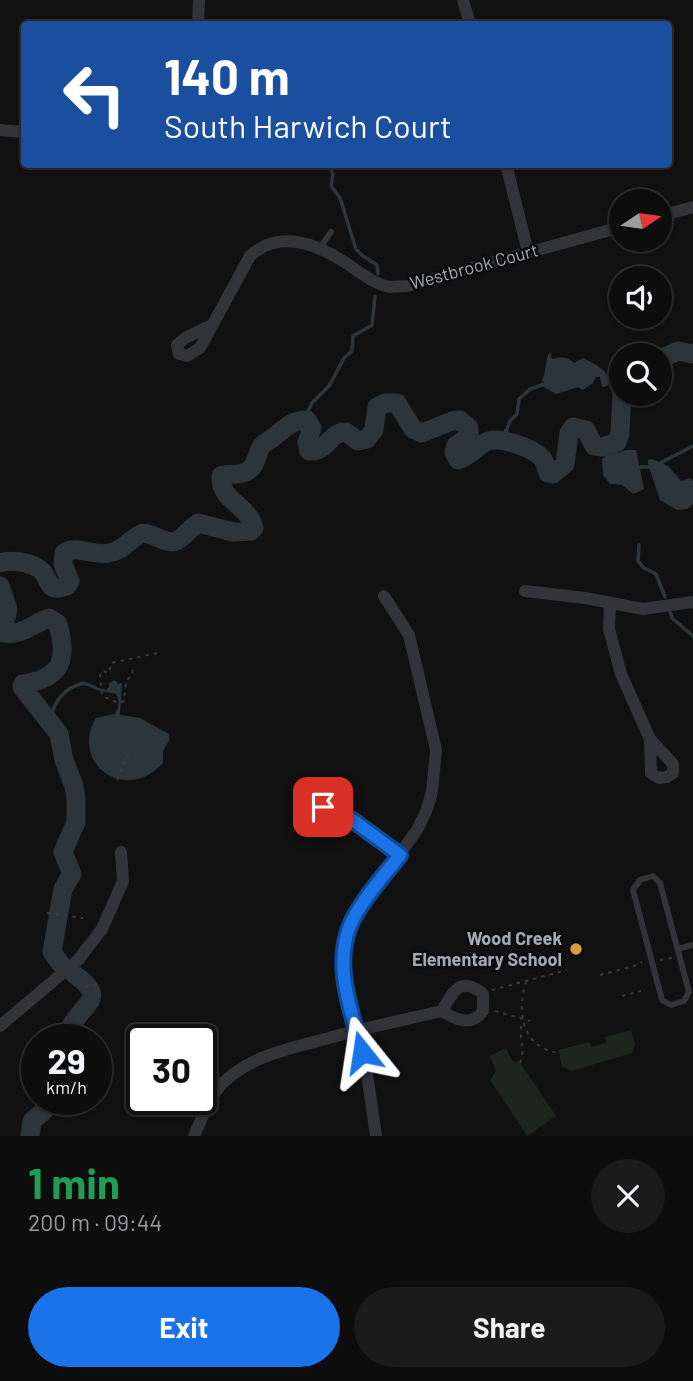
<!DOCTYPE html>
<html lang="en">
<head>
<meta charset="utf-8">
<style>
	body { margin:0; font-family:Barlow,sans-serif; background:#1b1b1c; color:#f1f3f6; height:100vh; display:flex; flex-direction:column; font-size:26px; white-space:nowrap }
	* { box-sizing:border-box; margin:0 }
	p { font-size:23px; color:#9a9c9e }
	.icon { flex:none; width:38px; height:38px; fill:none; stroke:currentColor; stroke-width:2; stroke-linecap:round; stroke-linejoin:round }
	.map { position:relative; height:1136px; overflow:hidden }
	.sheet { display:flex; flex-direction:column; background:#0d0d0e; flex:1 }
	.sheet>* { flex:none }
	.guide { position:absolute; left:21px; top:21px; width:651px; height:147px; border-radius:7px; box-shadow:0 2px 5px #0004,0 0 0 2px #2d2d2e; background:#1a4fa0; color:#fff; overflow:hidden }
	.needle { width:46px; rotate:77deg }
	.tools { position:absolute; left:609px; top:189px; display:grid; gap:14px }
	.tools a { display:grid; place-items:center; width:63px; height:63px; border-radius:50%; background:#0d0d0e; box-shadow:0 2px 5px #0004,0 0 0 2px #2d2d2e; font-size:35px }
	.speed { position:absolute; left:21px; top:1024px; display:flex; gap:14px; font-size:35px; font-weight:700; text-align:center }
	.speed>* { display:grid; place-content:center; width:91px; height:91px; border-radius:50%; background:#0d0d0e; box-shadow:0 2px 5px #0004,0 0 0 2px #2d2d2e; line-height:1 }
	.speed small { font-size:18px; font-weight:400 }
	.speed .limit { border:4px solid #111; border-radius:10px; background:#fff; color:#111 }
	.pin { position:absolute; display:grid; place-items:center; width:60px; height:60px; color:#fff; margin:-30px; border-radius:14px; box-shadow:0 4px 10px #0006 }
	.me { position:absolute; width:77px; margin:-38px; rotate:345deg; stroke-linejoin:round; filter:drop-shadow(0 0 5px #0008) }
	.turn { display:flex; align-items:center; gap:24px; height:147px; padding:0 28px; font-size:32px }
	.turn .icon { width:91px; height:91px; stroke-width:2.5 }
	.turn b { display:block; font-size:49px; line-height:60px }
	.round { display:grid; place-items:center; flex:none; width:74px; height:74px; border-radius:37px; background:#1b1b1c }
	.head { display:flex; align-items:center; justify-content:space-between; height:119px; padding:0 28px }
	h1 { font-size:42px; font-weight:700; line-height:52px; color:#1e9e55 }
	.cta { display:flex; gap:14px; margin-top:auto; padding:14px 28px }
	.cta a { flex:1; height:80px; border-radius:42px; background:#1a73e8; color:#fff; font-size:28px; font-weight:700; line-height:80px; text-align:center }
	.cta a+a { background:#1b1b1c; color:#f1f3f6 }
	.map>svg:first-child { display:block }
	.green { fill:#1e251e }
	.water { fill:#2c353a }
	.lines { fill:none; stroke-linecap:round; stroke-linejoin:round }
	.stream { stroke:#2c353a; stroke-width:3.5 }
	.river { stroke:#2c353a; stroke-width:19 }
	.path { stroke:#393b3e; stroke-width:2; stroke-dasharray:3.5 5; stroke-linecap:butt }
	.lane { stroke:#333437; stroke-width:6 }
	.street { stroke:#333437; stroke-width:12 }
	.route-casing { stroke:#114b97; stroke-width:18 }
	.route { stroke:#1a73e8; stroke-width:12 }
	.poi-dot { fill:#dc9740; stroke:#0c0c0d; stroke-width:2.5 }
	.labels { text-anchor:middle; stroke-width:5; stroke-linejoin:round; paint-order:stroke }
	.street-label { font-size:18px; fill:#a4aab2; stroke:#0c0c0d }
	.poi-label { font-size:18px; font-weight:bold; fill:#a4aab2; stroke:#0c0c0d; text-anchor:end }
</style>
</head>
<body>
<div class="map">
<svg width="693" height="1136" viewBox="0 0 693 1136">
	<rect width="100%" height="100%" fill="#111112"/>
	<!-- green -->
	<g class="green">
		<polygon points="631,1030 635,1044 632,1053 571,1071 562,1066 558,1050 589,1042 591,1047 606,1043 605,1037"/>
		<polygon points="506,1048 513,1062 519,1061 556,1116 527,1136 490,1080 496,1071 490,1056"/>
	</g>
	<!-- water -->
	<g class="water">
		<path d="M550 352 552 359C561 357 567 356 574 363L583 358C594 364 608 369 609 382L607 386 602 387 600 377H596L593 383 583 390 578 387 556 394 544 387 542 380C547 371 544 361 550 352Z"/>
		<polygon points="627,450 636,450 644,489 633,494 622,485 610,484 603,475 602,459 607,455"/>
		<polygon points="652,459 668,466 681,481 690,478 693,481 693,504 687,509 677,510 660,500 648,464 648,460"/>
		<path d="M115 680 118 684 122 683 120 715 140 718 169 734V741L163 751V763C126 805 69 763 96 718L115 714C119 707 120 701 116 694L96 690V687L106 690 109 687V683Z"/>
	</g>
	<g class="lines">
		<!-- stream -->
		<g class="stream">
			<polyline points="328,164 333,174 331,186 340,198 356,249 363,256 377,265 378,274"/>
			<polyline points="304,420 312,403 329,386 344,358 352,351 353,336 372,325 375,296"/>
			<polyline points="503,440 510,421 517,414 519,399 530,389 545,384"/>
			<polyline points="609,446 617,455"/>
			<polyline points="636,464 639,467 652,467"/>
			<polyline points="658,464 693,446"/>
			<polyline points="639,545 638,561 644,568 656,574 665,597"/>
			<polyline points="670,611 672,618 693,636"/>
			<path d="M49 720C55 701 63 688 84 683L96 688"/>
		</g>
		<!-- river -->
		<g class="river">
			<polyline points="660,359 678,351 693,354"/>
			<path d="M0 563C11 559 28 562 38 568 52 576 44 595 67 586L70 581 63 564 64 553C77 544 94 557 109 553 125 550 130 538 143 533 153 533 167 545 176 541 184 538 190 528 198 523L233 532 251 531 254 528C249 505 219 501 221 476 229 473 240 476 248 471 257 465 256 455 261 447 264 442 269 441 274 437 285 428 292 420 307 420L312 428 307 443 309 451C328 452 329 432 346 432L358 441 367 439 374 430 377 407 385 403H397L413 429 422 433 452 421 460 420 469 428V437L456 445 454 452 458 460C470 456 475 448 486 442 497 435 533 448 542 458 545 461 546 468 548 473L553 474 565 464 569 433 573 427 586 430 594 446 602 447 617 442 620 433 622 394"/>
			<polyline points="0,586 8,609 6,618 0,620"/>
			<path d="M0 632C20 638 32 624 49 618L58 624C68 660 62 678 23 684L22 687 59 734 64 760 74 786 76 799V822L63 852 72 874 63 889 52 952 60 963"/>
			<path d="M72 1040 68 1032C79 1004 111 1000 75 975"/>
			<polyline points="30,1136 32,1121 45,1110 49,1099"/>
		</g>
		<!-- path -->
		<g class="path">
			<polyline points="504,430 510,432"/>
			<polyline points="132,670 133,674 126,681 124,701 118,703 102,696 100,674 103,671 109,673 111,663 162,652"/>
			<polyline points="117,780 129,752"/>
			<polyline points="47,913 83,918"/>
			<polyline points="660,960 672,958"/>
			<polyline points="600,975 634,966 642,962"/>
			<path d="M526 981C517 1013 521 1047 559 1053"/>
			<polyline points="85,987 101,983"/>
			<polyline points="492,990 567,970"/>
			<polyline points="622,996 641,991"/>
			<polyline points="495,1011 530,1021"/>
			<path d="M520 1063C526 1049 518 1036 522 1022"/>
		</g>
		<!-- lane -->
		<g class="lane">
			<polyline points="319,249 331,232"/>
			<polygon points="653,876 660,883 689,992 684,1001 671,1005 662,1000 633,890 640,880"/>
			<polyline points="678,949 693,945"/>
		</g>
		<!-- street -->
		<g class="street">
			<polyline points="463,0 470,24"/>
			<polyline points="198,24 199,0"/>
			<polyline points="0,130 24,132"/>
			<polyline points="506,164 528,252"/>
			<polyline points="660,216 693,207"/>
			<path d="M212 325 185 338 177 345 179 354 187 356 200 348 250 256C279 229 317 244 346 263 359 272 374 284 390 287 395 287 401 286 407 286L621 227"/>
			<polyline points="525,591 585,598 643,609 693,602"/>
			<polyline points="610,603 609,629 621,674 650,739 673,764 673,773 667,777 659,778 651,773 650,739"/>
			<polyline points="323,807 347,816 400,855"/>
			<polyline points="0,1026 78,960 102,929 123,881 121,852"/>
			<path d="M194 1136C202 1118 209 1098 222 1084 249 1056 289 1049 325 1039 364 1028 403 1020 442 1011 456 1020 471 1027 483 1011V994C460 975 453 992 442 1011"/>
			<polyline points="376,1136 367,1073 347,997 342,959 352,920 417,830 427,809 432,792 436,750 409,635 384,596"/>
		</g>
	</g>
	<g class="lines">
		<!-- route casing -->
		<g class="route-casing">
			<path id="route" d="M323 807 347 816 400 855C384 876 364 897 352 921 332 963 351 1009 362 1052"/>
		</g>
		<!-- route -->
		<use href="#route" class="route"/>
	</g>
	<!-- markers -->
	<circle class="poi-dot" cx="576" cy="949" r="7"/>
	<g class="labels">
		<!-- street labels -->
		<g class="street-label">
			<text transform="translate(474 267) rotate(-15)" y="6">Westbrook Court</text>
		</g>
		<!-- poi labels -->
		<g class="poi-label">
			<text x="562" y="945">Wood Creek<tspan x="562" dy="21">Elementary School</tspan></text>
		</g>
	</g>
</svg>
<div class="tools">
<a><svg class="needle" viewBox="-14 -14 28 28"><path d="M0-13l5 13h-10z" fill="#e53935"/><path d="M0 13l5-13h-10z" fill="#9a9c9e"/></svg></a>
<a><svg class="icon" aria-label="sound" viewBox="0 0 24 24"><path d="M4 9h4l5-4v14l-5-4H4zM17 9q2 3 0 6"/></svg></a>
<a><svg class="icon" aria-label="search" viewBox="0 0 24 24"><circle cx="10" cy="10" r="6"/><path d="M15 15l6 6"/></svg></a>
</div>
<div class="speed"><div>29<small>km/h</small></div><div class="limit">30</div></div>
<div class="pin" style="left:323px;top:807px;background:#d93025"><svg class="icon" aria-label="arrive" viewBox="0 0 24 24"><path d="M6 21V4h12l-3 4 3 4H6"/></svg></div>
<svg class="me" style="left:362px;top:1052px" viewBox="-20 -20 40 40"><path d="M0-17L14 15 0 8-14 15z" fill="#1a73e8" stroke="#fff" stroke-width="4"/></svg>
<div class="guide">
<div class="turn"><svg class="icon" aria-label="left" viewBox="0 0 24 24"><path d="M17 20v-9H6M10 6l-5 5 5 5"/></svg><div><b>140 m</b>South Harwich Court</div></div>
</div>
</div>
<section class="sheet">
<div class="head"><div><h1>1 min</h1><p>200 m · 09:44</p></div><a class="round"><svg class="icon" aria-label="close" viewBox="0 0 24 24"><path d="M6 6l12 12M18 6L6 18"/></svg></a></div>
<div class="cta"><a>Exit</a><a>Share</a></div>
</section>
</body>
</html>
